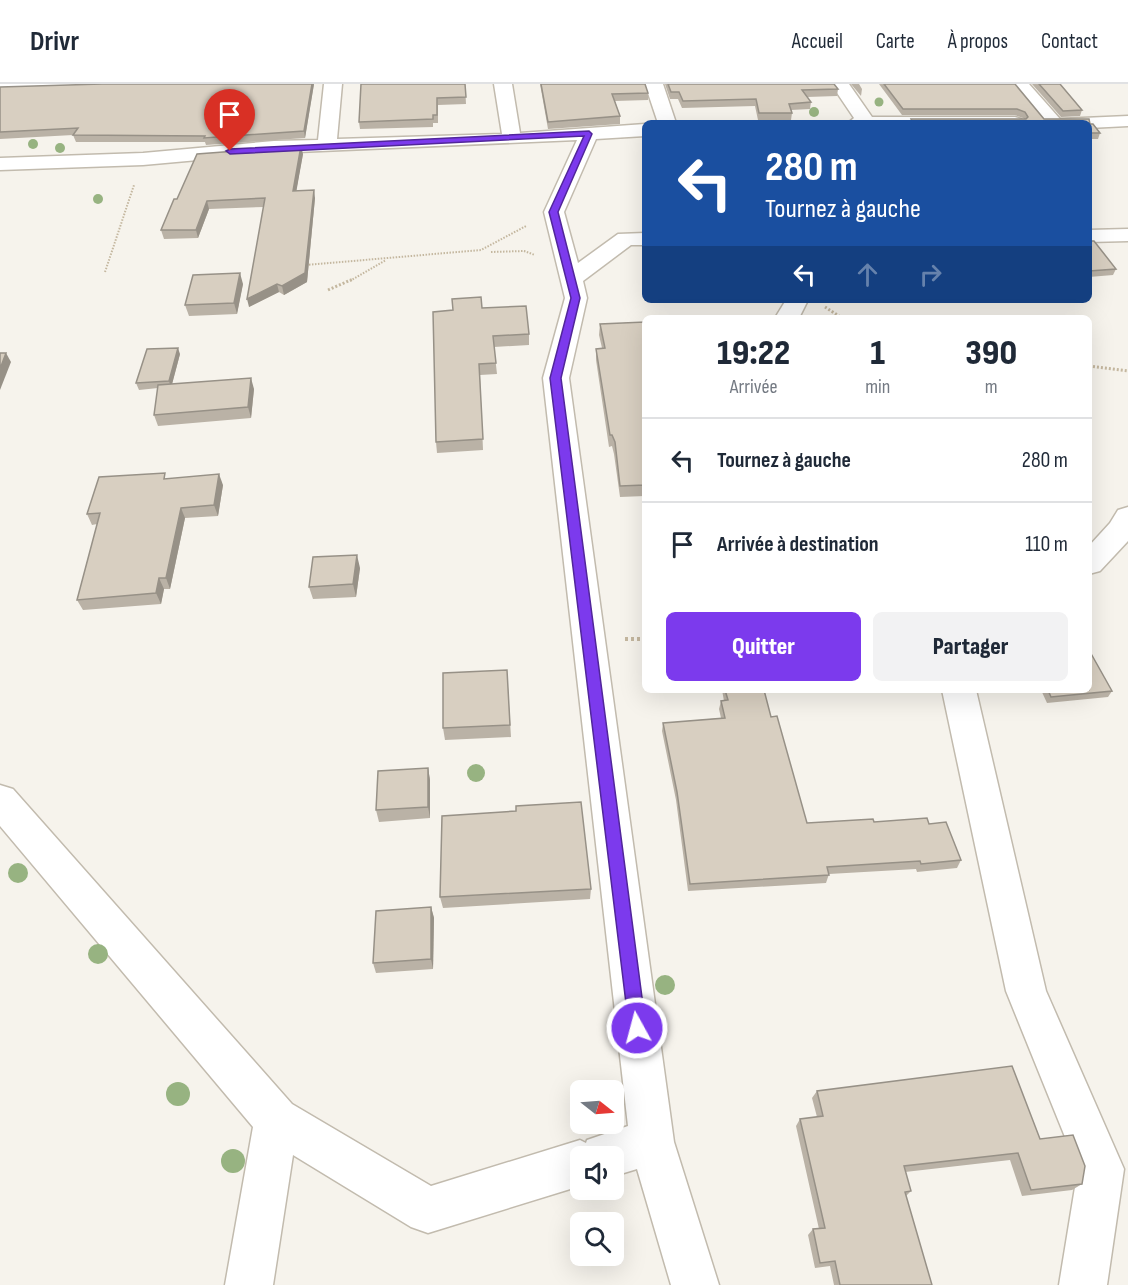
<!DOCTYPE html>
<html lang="fr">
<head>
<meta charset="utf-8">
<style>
	body { margin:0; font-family:"Sofia Sans Condensed",sans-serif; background:#f2f2f3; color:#1f2937; height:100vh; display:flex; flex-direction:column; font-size:22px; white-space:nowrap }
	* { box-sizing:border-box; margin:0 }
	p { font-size:20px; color:#747a83 }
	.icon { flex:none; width:33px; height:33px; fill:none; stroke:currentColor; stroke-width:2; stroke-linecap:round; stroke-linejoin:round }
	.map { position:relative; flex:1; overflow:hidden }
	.sheet { position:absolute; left:642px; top:231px; width:450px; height:378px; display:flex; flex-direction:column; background:#fff; border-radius:9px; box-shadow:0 6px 24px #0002 }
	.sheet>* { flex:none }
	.banner { position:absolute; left:642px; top:36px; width:450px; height:183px; border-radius:9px; box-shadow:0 6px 24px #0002; background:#1a4fa0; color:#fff; overflow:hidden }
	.needle { width:39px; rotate:107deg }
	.buttons { position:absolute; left:570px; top:996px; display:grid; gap:12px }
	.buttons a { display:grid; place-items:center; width:54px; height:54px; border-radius:9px; background:#fff; box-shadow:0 6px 24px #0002; font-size:30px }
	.pin { position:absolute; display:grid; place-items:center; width:51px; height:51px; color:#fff; margin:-62px -26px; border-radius:50% 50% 50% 0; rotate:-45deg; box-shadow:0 0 6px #0007 }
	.pin .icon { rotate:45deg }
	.me { position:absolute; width:66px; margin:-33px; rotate:353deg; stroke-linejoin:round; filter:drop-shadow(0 0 4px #0008) }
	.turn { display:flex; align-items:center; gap:21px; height:126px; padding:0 24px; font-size:27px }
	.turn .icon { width:78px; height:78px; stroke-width:2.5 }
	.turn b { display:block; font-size:42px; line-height:51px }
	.lanes { display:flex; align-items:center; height:57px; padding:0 24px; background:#0003; justify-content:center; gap:30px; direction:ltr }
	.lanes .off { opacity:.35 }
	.eta { display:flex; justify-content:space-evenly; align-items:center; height:102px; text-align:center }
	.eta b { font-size:36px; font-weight:800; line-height:42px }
	.cta { display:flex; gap:12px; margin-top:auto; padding:12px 24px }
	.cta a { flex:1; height:69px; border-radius:9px; background:#7c3aed; color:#fff; font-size:24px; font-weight:800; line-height:69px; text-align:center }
	.cta a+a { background:#f2f2f3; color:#1f2937 }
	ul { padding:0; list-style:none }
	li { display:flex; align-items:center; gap:18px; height:84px; padding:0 24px; border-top:2px solid #e0e1e3 }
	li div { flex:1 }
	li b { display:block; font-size:22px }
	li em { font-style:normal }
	header { display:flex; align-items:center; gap:36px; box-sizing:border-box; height:84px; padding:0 30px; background:#fff; border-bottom:2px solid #e0e1e3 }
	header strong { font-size:28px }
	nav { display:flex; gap:33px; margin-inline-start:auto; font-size:21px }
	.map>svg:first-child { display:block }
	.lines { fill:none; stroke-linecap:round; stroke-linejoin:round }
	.minor-casing { stroke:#c2bbae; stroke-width:3 }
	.path-far2 { stroke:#c4b79f; stroke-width:2; stroke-dasharray:1.5 1.5; stroke-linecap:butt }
	.path-far1 { stroke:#c4b79f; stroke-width:3; stroke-dasharray:2 2; stroke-linecap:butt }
	.path { stroke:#c4b79f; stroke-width:4; stroke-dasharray:3 3; stroke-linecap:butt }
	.minor { fill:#fff; fill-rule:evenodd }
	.tree { fill:#97b381 }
	.wall { fill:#bab2a6 }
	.shaded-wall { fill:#979187 }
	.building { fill:#d8cfc1; stroke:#979187; stroke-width:1.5 }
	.route { fill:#7c3aed; stroke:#51269a; stroke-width:1.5 }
</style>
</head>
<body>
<header>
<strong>Drivr</strong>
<nav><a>Accueil</a><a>Carte</a><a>À propos</a><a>Contact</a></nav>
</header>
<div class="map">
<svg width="1128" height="1201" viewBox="0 0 1128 1201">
	<rect width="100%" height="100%" fill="#f6f3ec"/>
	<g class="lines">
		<!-- minor casing -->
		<g class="minor-casing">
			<g id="minor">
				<polygon points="0,0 111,0 108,4 102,5 0,8"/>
				<polygon points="324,0 342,0 337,55 502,50 494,0 512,0 520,49 645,40 645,52 596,55 564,128 578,179 618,150 645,149 645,161 631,161 583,197 587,214 569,294 674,1058 719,1201 671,1201 637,1085 614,1092 614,1072 580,1072 580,1102 428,1149 411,1143 293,1071 273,1201 225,1201 253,1043 0,742 0,701 13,705 292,1020 431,1102 580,1056 586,1059 587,1056 628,1042 543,294 565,214 544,128 577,56 274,69 143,81 0,86 0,74 143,69 274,57 318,56"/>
				<polygon points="645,0 663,0 676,39 658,39"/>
				<polygon points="831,0 849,0 872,33 1015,33 1021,35 1024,39 848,39 854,34"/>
				<polygon points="1011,0 1029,0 1060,35 1128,32 1128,42 1089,44 1089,39 1044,39"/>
				<polygon points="1128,145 1128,157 1089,158 1089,146"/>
				<polygon points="786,216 808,216 799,234 775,234"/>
				<polygon points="1128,423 1128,457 1100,487 1089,490 1089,462 1110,439 1118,426"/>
				<polygon points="942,606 976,606 1046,907 1124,1085 1107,1201 1059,1201 1078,1085 1006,907"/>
			</g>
		</g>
		<!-- path-far2 -->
		<g class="path-far2">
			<polyline points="491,168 524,167 535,171"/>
			<polyline points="306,181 481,166 526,142"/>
			<polyline points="105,188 134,101"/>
			<polyline points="350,197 386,176"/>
		</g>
		<!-- path-far1 -->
		<g class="path-far1">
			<polyline points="328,206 353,195"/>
			<polyline points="825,223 842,234"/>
			<polyline points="1089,282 1128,287"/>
		</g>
		<!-- path -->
		<polyline class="path" points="625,555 645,555"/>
		<!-- minor -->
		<use href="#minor" class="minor"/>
	</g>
	<!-- trees -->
	<g class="tree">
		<circle cx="879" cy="18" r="4.5"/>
		<circle cx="814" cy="28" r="5"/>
		<circle cx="33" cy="60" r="5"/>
		<circle cx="60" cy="64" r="5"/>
		<circle cx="98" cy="115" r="5"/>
		<circle cx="476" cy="689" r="9"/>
		<circle cx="18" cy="789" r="10"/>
		<circle cx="98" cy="870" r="10"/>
		<circle cx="665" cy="901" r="10"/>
		<circle cx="178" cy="1010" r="12"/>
		<circle cx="233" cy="1077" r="12"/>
	</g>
	<!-- wall -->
	<g class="wall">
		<polygon points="102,0 314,0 305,54 206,61 205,58 76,58 73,51 0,55 0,3"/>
		<polygon points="465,0 466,20 438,21 438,39 433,39 433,43 360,45 359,38"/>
		<polygon points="540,0 645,0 648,9 648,16 615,17 620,32 620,40 548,45"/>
		<polygon points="665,0 834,0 838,5 837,12 807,13 811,18 810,25 791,26 792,29 791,36 758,36 755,22 682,24 678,15 670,15"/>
		<polygon points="851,0 859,0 862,5 861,12"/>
		<polygon points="879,0 1015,0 1044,35 1089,35 1090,40 1093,40 1100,49 1098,55 1089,55 1089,39 910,39 911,35 1024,35 1023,34 1015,31 902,31"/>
		<polygon points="1032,0 1060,0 1082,26 1080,32 1061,33"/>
		<polygon points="303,70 296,107 315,114 307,198 284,211 279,208 249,223 264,123 209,125 198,154 164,155 161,146 177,115"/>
		<polygon points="1089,157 1116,185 1113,191 1089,193"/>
		<polygon points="243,200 237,230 189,232 185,221"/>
		<polygon points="482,224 529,250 529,261 494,263 497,290 480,291 483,366 437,369 436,358"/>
		<polygon points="645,238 645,412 620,413 614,370 612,362 609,363 596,276 596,265 602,264 599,251 600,240"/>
		<polygon points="180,270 172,300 254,305 251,334 158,342 154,331 158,304 139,306 136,299"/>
		<polygon points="168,394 223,401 218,432 185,434 170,505 164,505 161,520 83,526 77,516 97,440 92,441 87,430"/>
		<polygon points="360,484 356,513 313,515 309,503"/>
		<polygon points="507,586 511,653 445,656 443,644"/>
		<polygon points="722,606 764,606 771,633 807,739 874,738 929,740 961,776 957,784 917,788 916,785 829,790 826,799 688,807 676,716 662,647 663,639 721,634 719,625 721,617 724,617"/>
		<polygon points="1041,606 1089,606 1112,607 1108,613 1047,619"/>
		<polygon points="428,684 430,696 430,734 379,738 376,726"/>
		<polygon points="591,805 590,815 443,824 440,813"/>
		<polygon points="431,823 434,834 433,885 376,889 373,879"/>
		<polygon points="817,1007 1040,1055 1082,1100 1072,1106 1022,1112 1010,1076 905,1088 911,1107 906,1112 932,1201 834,1201 830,1182 815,1184 808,1151 813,1145 819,1145 796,1042 800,1035 817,1033 812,1014"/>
	</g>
	<!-- shaded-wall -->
	<g class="shaded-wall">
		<polygon points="312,0 314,0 305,54 304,47"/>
		<polygon points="301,62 303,70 295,115 293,107"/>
		<polygon points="314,106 315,114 307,198 284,211 282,202"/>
		<polygon points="207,117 209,125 198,154 196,146"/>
		<polygon points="240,189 243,200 237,230 234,219"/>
		<polygon points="277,200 279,208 249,223 247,215"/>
		<polygon points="178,264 180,270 171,304 169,297"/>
		<polygon points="6,269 11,278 0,306 0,285"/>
		<polygon points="251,294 254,305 251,334 248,323"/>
		<polygon points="219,390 223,401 218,432 214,421"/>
		<polygon points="181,424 185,434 170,505 166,494"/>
		<polygon points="357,471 360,484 356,513 353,500"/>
		<polygon points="159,494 164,505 161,520 156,509"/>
		<polygon points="428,684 430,696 430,734 428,723"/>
		<polygon points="431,823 434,834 433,885 431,875"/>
	</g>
	<!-- building -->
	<g class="building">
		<polygon points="102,0 312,0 304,47 204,54 205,52 73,51 78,44 0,48 0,3"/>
		<polygon points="361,0 465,0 466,13 437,14 437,31 433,31 433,35 359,38"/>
		<polygon points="541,0 645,0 648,9 612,10 620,32 548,38"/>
		<polygon points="668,0 834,0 838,5 802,6 811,18 789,20 792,29 759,29 756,15 683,17 679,8 671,8"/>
		<polygon points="884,0 1015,0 1044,35 1089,35 1090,40 1093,40 1100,49 1089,49 1089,39 913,39 911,35 1026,35 1028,33 1025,28 1017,25 903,25"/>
		<polygon points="1039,0 1060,0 1082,26 1063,27"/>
		<polygon points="301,62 293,107 314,106 305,189 282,202 277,200 247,215 265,114 207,117 196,146 161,146 174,115 177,115 197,70"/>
		<polygon points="1089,157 1094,157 1116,185 1089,187"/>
		<polygon points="240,189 234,219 185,221 193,191"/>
		<polygon points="481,213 482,224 526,222 529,250 493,252 496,279 479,280 483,355 436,358 433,228 453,226 452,215"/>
		<polygon points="645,238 645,401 620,402 615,358 612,351 610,351 596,265 605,264 600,240"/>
		<polygon points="178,264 169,297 136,299 147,265"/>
		<polygon points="0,269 6,269 0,285"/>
		<polygon points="251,294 248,323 154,331 158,301"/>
		<polygon points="165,389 164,395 219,390 214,421 181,424 166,494 159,494 156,509 77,516 100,429 87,430 99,393"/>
		<polygon points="357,471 353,500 309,503 313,473"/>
		<polygon points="1089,566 1112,607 1051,613 1048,606 1089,606"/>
		<polygon points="507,586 510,641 443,644 443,589"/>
		<polygon points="725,606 764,606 771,633 777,632 807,739 873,735 874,738 927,734 929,740 946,738 961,776 921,780 920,777 827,783 829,791 690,800 677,708 663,639 725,634 721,617 728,616"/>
		<polygon points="428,684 428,723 376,726 378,687"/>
		<polygon points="581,718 591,805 440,813 442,732 516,727 516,722"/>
		<polygon points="431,823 431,875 373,879 376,827"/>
		<polygon points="1012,982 1040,1055 1073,1051 1085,1082 1082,1100 1031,1106 1018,1069 904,1082 911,1107 905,1108 932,1201 840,1201 835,1177 820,1179 813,1145 825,1144 800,1035 823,1032 817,1007"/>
	</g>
	<!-- route -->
	<polygon class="route" points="589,47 592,50 558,128 580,214 561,294 646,944 643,950 637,952 631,950 629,944 550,294 571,214 549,128 584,52 230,70 226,67 230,65"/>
</svg>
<div class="buttons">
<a><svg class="needle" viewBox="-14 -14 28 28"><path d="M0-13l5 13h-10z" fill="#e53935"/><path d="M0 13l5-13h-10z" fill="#747a83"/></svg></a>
<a><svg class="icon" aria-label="sound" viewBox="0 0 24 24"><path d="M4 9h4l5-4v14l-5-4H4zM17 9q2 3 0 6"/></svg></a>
<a><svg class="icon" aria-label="search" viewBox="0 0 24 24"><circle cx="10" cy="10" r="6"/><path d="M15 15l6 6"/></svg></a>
</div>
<div class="pin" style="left:230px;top:67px;background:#d93025"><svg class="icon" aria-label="arrive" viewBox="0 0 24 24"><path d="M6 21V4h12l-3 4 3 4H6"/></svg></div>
<svg class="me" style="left:637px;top:944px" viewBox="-20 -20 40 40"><circle r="17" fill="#7c3aed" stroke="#fff" stroke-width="3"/><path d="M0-11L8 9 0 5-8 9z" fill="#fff"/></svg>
<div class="banner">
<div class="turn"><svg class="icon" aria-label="left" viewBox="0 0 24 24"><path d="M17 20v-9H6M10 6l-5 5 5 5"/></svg><div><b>280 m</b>Tournez à gauche</div></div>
<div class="lanes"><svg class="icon" aria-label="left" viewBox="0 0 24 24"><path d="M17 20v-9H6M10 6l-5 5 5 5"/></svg><svg class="icon off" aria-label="ahead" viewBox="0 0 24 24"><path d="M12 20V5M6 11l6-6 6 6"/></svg><svg class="icon off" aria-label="right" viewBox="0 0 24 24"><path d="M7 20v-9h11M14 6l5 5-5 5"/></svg></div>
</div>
<section class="sheet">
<div class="eta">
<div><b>19:22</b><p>Arrivée</p></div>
<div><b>1</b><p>min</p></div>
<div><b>390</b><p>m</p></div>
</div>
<ul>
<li><svg class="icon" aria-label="left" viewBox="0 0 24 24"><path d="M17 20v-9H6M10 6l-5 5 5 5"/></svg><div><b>Tournez à gauche</b></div><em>280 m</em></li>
<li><svg class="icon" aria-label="arrive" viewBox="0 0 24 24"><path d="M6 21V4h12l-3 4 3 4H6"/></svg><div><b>Arrivée à destination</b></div><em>110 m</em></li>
</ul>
<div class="cta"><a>Quitter</a><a>Partager</a></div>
</section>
</div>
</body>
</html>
